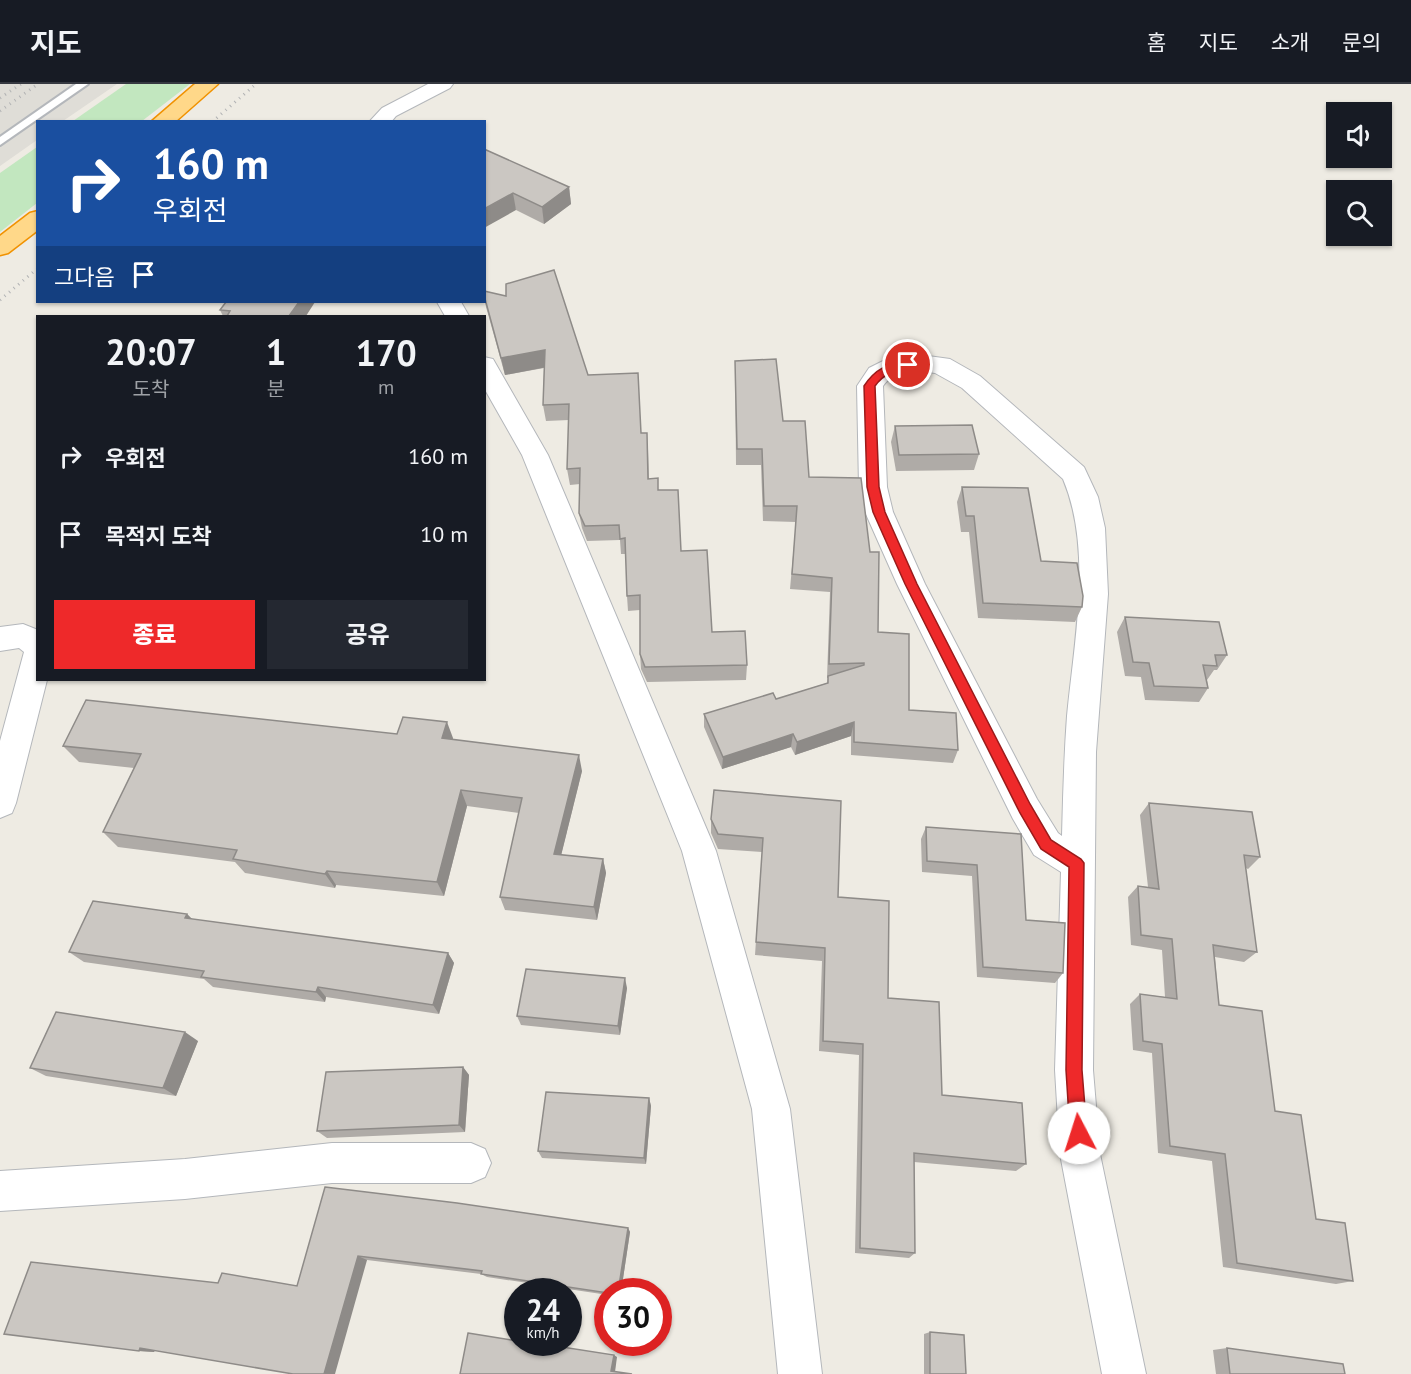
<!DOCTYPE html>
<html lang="ko">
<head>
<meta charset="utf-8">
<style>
	body { margin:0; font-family:"PT Sans","Noto Sans KR",sans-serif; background:#242831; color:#f1f3f6; height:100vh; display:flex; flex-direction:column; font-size:22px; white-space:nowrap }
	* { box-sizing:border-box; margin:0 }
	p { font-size:20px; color:#9ea1a6 }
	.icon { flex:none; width:33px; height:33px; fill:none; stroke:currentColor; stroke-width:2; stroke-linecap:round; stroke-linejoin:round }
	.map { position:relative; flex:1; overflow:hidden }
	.panel { position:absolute; left:36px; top:231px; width:450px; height:366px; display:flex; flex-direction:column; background:#171b24; border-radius:0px; box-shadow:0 2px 4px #0004 }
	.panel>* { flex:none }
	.top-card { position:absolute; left:36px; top:36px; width:450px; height:183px; border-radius:0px; box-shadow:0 2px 4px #0004; background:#1a4fa0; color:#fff; overflow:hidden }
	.controls { position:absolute; left:1326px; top:18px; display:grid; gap:12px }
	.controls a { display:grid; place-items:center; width:66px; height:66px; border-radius:0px; background:#171b24; box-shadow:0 2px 4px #0004; font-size:30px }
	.speed { position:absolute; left:504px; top:1194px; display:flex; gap:12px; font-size:30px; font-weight:700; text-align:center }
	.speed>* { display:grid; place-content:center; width:78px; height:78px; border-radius:50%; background:#171b24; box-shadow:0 2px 4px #0004; line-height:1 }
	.speed small { font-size:15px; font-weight:400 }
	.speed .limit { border:9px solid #d22; background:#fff; color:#111 }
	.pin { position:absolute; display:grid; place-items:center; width:51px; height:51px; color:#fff; margin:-26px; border:3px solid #fff; border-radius:50%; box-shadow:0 2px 6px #0007 }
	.me { position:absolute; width:66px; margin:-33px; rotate:355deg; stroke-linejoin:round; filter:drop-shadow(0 0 4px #0008) }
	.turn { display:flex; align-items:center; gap:21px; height:126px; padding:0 18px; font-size:27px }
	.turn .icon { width:78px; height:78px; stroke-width:2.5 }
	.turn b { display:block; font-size:42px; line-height:51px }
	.then { display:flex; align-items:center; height:57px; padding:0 18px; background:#0003; gap:12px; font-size:22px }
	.eta { display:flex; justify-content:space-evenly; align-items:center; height:102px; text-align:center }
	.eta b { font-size:36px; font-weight:800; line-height:42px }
	.button { display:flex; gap:12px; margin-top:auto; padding:12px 18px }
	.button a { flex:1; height:69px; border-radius:0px; background:#ee292a; color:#fff; font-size:24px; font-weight:800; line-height:69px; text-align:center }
	.button a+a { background:#242831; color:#f1f3f6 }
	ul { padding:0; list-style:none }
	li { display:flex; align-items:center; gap:18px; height:78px; padding:0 18px }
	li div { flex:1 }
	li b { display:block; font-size:22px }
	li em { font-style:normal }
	header { display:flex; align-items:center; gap:36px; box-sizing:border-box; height:84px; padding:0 30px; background:#171b24; border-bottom:2px solid #363941 }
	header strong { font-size:28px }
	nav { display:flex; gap:33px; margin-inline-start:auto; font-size:21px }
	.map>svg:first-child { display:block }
	.industrial { fill:#dfddd7 }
	.green { fill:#c2e7bf }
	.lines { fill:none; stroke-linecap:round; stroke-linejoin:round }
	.lane-casing { stroke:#b4b7bb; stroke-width:4 }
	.street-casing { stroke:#b4b7bb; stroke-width:2 }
	.highway-casing { stroke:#f19200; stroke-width:3 }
	.lane { fill:#fff; fill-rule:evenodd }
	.street { fill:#fff; fill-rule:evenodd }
	.highway { fill:#ffd889; fill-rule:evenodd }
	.rail { stroke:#b2b3b4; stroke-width:3; stroke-dasharray:1 5; stroke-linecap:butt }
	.wall { fill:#afaba7 }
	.shaded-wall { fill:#8e8b88 }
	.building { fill:#cbc7c2; stroke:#8e8b88; stroke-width:1.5 }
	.route { fill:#ee292a; stroke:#9b1b1b; stroke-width:1.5 }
</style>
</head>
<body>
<header>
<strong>지도</strong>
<nav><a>홈</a><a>지도</a><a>소개</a><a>문의</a></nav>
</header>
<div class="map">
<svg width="1411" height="1290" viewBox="0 0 1411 1290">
	<rect width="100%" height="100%" fill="#eeebe3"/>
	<!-- industrial -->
	<polygon class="industrial" points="0,0 117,0 63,37 38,38 37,56 0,82"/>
	<!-- green -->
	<g class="green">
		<polygon points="126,0 190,0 142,37 73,37"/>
		<polygon points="37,63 37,119 0,148 0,89"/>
	</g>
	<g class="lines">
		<!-- lane casing -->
		<g class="lane-casing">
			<polygon id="lane" points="76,0 88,0 0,61 0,53"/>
		</g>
		<!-- street casing -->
		<g class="street-casing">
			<g id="street">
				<polygon points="428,0 453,0 450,4 396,32 391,38 369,38 382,24"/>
				<polygon points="437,218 461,218 469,232 445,232"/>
				<path d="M921 271 950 275 980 292 1084 383 1098 413 1105 444 1108 510 1096 668 1093 986 1100 1070 1146 1290H1102L1060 1070 1055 986 1061 788 1034 771 1013 735 897 500 865 428 859 403 857 302 869 284 885 276ZM921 287 935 289 962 304 1063 395C1093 466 1074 558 1067 632 1064 672 1063 712 1062 752L1058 749 1037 715 925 500 893 428 887 403 883 302C892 289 906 289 921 287Z"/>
				<polygon points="484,273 493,275 548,371 716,767 790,1025 822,1290 778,1290 752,1025 682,767 522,371 484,304"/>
				<polygon points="23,540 38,546 38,596 47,596 16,719 12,729 0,734 0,657 24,568 19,564 0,567 0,543"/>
				<polygon points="332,1059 471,1059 485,1065 491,1079 485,1093 471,1099 332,1099 185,1115 0,1127 0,1087 185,1075"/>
			</g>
		</g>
		<!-- highway casing -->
		<g class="highway-casing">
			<g id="highway">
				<polygon points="195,0 218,0 175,38 151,38"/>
				<polygon points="38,127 38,146 8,169 0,171 0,152 30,129"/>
			</g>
		</g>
		<!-- lane -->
		<use href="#lane" class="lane"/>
		<!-- street -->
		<use href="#street" class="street"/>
		<!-- highway -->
		<use href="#highway" class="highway"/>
		<!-- rail -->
		<g class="rail">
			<polyline points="0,14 21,0"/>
			<polyline points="0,27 38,0"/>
			<polyline points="212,38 256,0"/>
			<polyline points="0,216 38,184"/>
		</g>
	</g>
	<!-- wall -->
	<g class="wall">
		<polygon points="484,65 569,103 571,120 544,140 516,126"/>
		<polygon points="484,207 588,291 641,349 648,365 649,395 659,406 681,467 712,548 747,581 746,596 647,598 641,585 640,570 640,526 628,527 627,512 626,470 621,470 620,456 587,457 582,444 579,429 580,400 570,401 567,385 569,336 546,337 543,321 544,284 505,291 486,223 484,213"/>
		<polygon points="220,226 306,232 223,232"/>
		<polygon points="735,277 783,337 809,393 878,548 909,626 958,666 953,679 851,671 851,652 795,671 791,663 722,685 704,643 704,630 776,615 827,599 828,594 827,594 830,508 790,505 796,438 763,437 761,381 736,381"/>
		<polygon points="895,342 979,370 974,386 896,387 891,358"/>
		<polygon points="962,403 1041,477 1082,523 1075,538 978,534 969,448 961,448 957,418"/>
		<polygon points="1125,533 1227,571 1217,586 1214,586 1207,596 1208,604 1199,618 1145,616 1141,593 1125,592 1117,548"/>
		<polygon points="397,650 453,654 453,655 582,687 561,771 603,775 606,789 597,836 505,826 500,813 519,729 467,722 444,812 336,801 335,804 245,789 235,778 118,763 103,748 134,684 79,678 63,662"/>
		<polygon points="714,706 838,813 888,914 942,1011 1026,1080 1016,1087 914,1078 915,1169 909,1174 855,1169 859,971 819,967 822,877 755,871 762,768 718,765 711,749 711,735"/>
		<polygon points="1149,719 1260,773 1248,785 1246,784 1257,868 1244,878 1215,873 1219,921 1275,1027 1316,1135 1353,1197 1336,1200 1223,1183 1212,1077 1158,1069 1152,969 1133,966 1130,920 1140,910 1165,913 1162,866 1131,861 1128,813 1138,802 1148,803 1140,731"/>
		<polygon points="926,743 1021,750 1026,836 1063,889 1055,899 977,893 972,792 922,788 921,755"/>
		<polygon points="187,830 192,835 448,869 454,879 439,930 326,913 325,918 213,903 204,895 84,878 69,868"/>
		<polygon points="627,904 620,951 521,941 517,932"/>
		<polygon points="198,957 176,1012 46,992 30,984"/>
		<polygon points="463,983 469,991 465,1048 327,1054 317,1047"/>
		<polygon points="649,1014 651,1022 646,1080 542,1074 538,1067"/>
		<polygon points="325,1103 628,1144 630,1148 621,1208 608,1208 608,1211 487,1193 481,1190 367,1176 155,1266 154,1268 139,1267 218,1199 297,1202"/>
		<polygon points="930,1248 966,1290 924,1290 924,1250"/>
		<polygon points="1227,1264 1345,1290 1216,1290 1213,1266"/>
	</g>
	<!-- shaded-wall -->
	<g class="shaded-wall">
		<polygon points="569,103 571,120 544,140 542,123"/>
		<polygon points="513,109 516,126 484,144 484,125"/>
		<polygon points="299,218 315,218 306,232 289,232"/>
		<polygon points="545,266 547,283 505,291 501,274"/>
		<polygon points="447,638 453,654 448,670 442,654"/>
		<polygon points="854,638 851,652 795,671 797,658"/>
		<polygon points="793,650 791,663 722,685 723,673"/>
		<polygon points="579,671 582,687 558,784 554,770"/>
		<polygon points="461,706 467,722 444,812 437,798"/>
		<polygon points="603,775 606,789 597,836 594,823"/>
		<polygon points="327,787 336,801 335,804 325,790"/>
		<polygon points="187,830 198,841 185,834"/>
		<polygon points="448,869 454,879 439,930 433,921"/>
		<polygon points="625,894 627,904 620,951 618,942"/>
		<polygon points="318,903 326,913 325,918 316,908"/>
		<polygon points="185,948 198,957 176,1012 163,1004"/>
		<polygon points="463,983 469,991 465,1048 459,1041"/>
		<polygon points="649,1014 651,1022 646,1080 644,1074"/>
		<polygon points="628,1144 630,1148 621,1208 618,1208"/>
		<polygon points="358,1172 367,1176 335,1290 324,1290"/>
		<polygon points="140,1264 155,1266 154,1268 139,1267"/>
		<polygon points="614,1271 617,1273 615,1288 611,1287"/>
	</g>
	<!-- building -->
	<g class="building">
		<polygon points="484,65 569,103 542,123 513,109 484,125"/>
		<polygon points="554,186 588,291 638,289 641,349 647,349 648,395 658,394 658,406 678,406 681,467 707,466 712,548 745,547 747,581 645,583 640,570 640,511 627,512 625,454 620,455 619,441 585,442 579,429 580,384 567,385 569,320 543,321 545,266 501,274 484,211 484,207 506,212 506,200"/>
		<polygon points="226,218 299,218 289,232 227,232 230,227 220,226"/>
		<polygon points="776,275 783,337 805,337 809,393 861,394 870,468 879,468 878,548 909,550 909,626 956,629 958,666 854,658 854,638 797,658 793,650 723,673 704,630 773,609 776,615 828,599 828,592 864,581 864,579 829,580 832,494 792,490 797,422 764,422 762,365 737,365 735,277"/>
		<polygon points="972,341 979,370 899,371 895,342"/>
		<polygon points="962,403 1028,404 1041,477 1077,479 1083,512 1082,523 983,519 974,432 966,432"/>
		<polygon points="1125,533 1219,538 1227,571 1215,571 1217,582 1203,581 1208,604 1154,602 1149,579 1133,578"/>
		<polygon points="86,616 397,650 403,633 447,638 442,654 579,671 554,770 603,775 594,823 500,813 522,714 461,706 437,798 327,787 325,790 233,775 237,766 103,748 141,670 63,662"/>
		<polygon points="714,706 841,717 838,813 889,817 888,914 939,918 942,1011 1022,1019 1026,1080 914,1069 915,1169 860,1164 863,960 823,957 825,864 756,858 763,754 718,750 711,735"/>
		<polygon points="1149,719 1252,728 1260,773 1244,771 1257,868 1213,861 1219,921 1262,927 1275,1027 1301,1031 1316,1135 1345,1139 1353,1197 1237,1179 1225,1070 1170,1062 1162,960 1143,957 1140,910 1177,915 1172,855 1141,851 1138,802 1159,805"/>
		<polygon points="926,743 1021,750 1026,836 1065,839 1063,889 983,883 977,781 927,777"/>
		<polygon points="93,817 187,830 185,834 448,869 433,921 318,903 316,908 201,893 204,887 69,868"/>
		<polygon points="526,885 625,894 618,942 517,932"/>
		<polygon points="56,928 185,948 163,1004 30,984"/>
		<polygon points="463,983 459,1041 317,1047 326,988"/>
		<polygon points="546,1008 649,1014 644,1074 538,1067"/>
		<polygon points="325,1103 457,1119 628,1144 618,1208 608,1208 608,1209 481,1190 482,1187 358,1172 324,1290 293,1290 140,1264 139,1267 4,1250 31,1178 218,1199 222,1189 297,1202"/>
		<polygon points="930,1248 964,1251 966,1290 930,1290"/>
		<polygon points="468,1249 518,1257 518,1258 530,1258 614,1271 611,1287 632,1290 460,1290"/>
		<polygon points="1227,1264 1343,1280 1345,1290 1230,1290"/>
	</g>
	<!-- route -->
	<path class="route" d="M908 277 913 281 911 284C896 287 885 288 875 302L879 403 885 428 917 500 1030 720 1051 756 1081 775 1084 779 1082 986 1087 1049 1085 1055 1079 1057 1073 1055 1070 1049 1066 986 1069 783 1041 765 1020 729 905 500 873 428 867 403 864 302C875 285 888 279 908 277Z"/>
</svg>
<div class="controls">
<a><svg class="icon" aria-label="sound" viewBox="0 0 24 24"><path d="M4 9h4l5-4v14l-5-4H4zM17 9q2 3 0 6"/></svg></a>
<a><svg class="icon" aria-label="search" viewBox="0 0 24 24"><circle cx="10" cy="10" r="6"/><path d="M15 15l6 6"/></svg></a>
</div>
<div class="speed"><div>24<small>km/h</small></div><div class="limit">30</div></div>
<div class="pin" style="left:908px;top:281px;background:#d93025"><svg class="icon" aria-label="arrive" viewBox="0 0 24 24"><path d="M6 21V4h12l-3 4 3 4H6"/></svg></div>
<svg class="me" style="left:1079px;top:1049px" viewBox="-20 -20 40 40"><circle r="19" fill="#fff"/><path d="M0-13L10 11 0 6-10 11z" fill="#ee292a"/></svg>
<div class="top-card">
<div class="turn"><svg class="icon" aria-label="right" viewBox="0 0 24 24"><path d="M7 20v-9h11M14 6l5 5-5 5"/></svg><div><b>160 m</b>우회전</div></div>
<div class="then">그다음<svg class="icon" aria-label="arrive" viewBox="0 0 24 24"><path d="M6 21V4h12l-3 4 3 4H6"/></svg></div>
</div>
<section class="panel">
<div class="eta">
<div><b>20:07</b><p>도착</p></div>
<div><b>1</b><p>분</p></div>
<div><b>170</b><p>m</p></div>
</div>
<ul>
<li><svg class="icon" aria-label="right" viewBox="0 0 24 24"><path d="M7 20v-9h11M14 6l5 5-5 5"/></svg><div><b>우회전</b></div><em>160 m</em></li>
<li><svg class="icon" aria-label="arrive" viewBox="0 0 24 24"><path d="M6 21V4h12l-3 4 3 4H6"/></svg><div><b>목적지 도착</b></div><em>10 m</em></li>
</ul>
<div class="button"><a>종료</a><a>공유</a></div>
</section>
</div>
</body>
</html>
